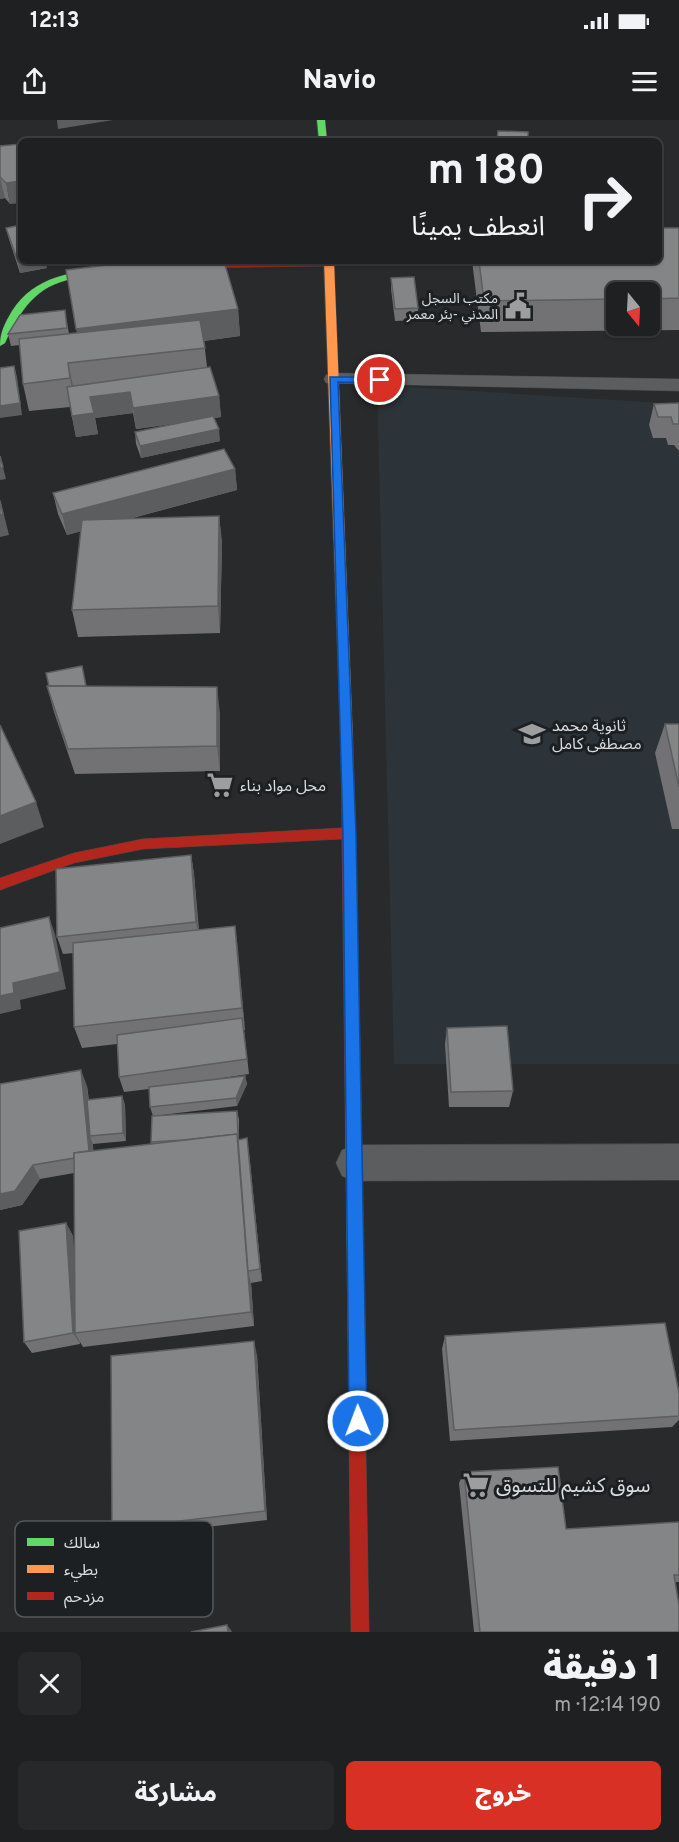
<!DOCTYPE html>
<html lang="ar">
<head>
<meta charset="utf-8">
<style>
	body { margin:0; font-family:Overpass,"Noto Sans Arabic",sans-serif; background:#26282a; color:#f1f3f6; direction:rtl; height:100vh; display:flex; flex-direction:column; font-size:22px; white-space:nowrap }
	* { box-sizing:border-box; margin:0 }
	p { font-size:20px; color:#a1a3a5 }
	.icon { flex:none; width:33px; height:33px; fill:none; stroke:currentColor; stroke-width:2; stroke-linecap:round; stroke-linejoin:round }
	.map { position:relative; height:1512px; overflow:hidden; direction:ltr }
	.sheet { display:flex; flex-direction:column; background:#1e2021; flex:1 }
	.sheet>* { flex:none }
	.hud { position:absolute; left:18px; top:18px; width:644px; height:126px; border-radius:9px; box-shadow:0 2px 4px #0004,0 0 0 2px #3c3e3f; direction:rtl; background:#1e2021; color:#f1f3f6; overflow:hidden }
	.needle { width:39px; rotate:162deg }
	.fabs { position:absolute; left:606px; top:162px; display:grid; gap:12px }
	.fabs a { display:grid; place-items:center; width:54px; height:54px; border-radius:9px; background:#1e2021; box-shadow:0 2px 4px #0004,0 0 0 2px #3c3e3f; font-size:30px }
	.pin { position:absolute; display:grid; place-items:center; width:51px; height:51px; color:#fff; margin:-26px; border:3px solid #fff; border-radius:50%; box-shadow:0 2px 6px #0007 }
	.me { position:absolute; width:66px; margin:-33px; rotate:359deg; stroke-linejoin:round; filter:drop-shadow(0 0 4px #0008) }
	.turn { display:flex; align-items:center; gap:21px; height:126px; padding:0 18px; font-size:27px }
	.turn .icon { width:78px; height:78px; stroke-width:2.5 }
	.turn b { display:block; font-size:42px; line-height:51px }
	.round { display:grid; place-items:center; flex:none; width:63px; height:63px; border-radius:9px; background:#26282a }
	.head { display:flex; align-items:center; justify-content:space-between; height:102px; padding:0 18px }
	h1 { font-size:36px; font-weight:800; line-height:45px }
	.button { display:flex; gap:12px; margin-top:auto; padding:12px 18px }
	.button a { flex:1; height:69px; border-radius:9px; background:#d93025; color:#fff; font-size:24px; font-weight:800; line-height:69px; text-align:center }
	.button a+a { background:#26282a; color:#f1f3f6 }
	.status { display:flex; justify-content:space-between; align-items:center; height:42px; padding:0 30px; background:#1e2021; direction:ltr }
	.status svg { height:16px; fill:currentColor }
	header { display:flex; justify-content:space-between; align-items:center; height:78px; padding:0 18px; background:#1e2021; font-size:27px; font-weight:800 }
	.map>svg:first-child { display:block }
	.built { fill:#2c3339 }
	.lines { fill:none; stroke-linecap:round; stroke-linejoin:round }
	.lane-casing { stroke:#464748; stroke-width:1 }
	.street-casing { stroke:#464748; stroke-width:1 }
	.fast-casing { stroke:#464748; stroke-width:1 }
	.slow-casing { stroke:#464748; stroke-width:1 }
	.jam-casing { stroke:#464748; stroke-width:1 }
	.lane { fill:#5c5d5f; fill-rule:evenodd }
	.street { fill:#5c5d5f; fill-rule:evenodd }
	.fast { fill:#63d668; fill-rule:evenodd }
	.slow { fill:#ff974d; fill-rule:evenodd }
	.jam { fill:#b3261e; fill-rule:evenodd }
	.wall { fill:#727274; fill-rule:evenodd }
	.shaded-wall { fill:#5c5d5e }
	.building { fill:#848587; stroke:#5c5d5e; stroke-width:1.5 }
	.route { fill:#1a73e8; stroke:#114b97; stroke-width:1.5 }
	.labels { text-anchor:middle; stroke-width:6; stroke-linejoin:round; paint-order:stroke }
	.far-poi-label { font-size:14px; fill:#dadcde; stroke:#1d2023; text-anchor:end }
	.poi-label { font-size:16px; fill:#dadcde; stroke:#1d2023; text-anchor:start }
	.near-poi-label { font-size:20px; fill:#dadcde; stroke:#1d2023; text-anchor:start }
	.key { fill:#1d2023; stroke:#56585b; stroke-width:1.5 }
	.key-label { font-size:16px; fill:#dadcde }
</style>
</head>
<body>
<div class="status"><b>12:13</b><svg viewBox="0 0 49 12"><path d="M0 12V9h3v3zM5 12V6h3v6zM10 12V3h3v9zM15 12V0h3v12zM26 1h20v11H26zM47 4h2v5h-2z"/></svg></div>
<header><svg class="icon" aria-label="menu" viewBox="0 0 24 24"><path d="M4 6h16M4 12h16M4 18h16"/></svg>Navio<svg class="icon" aria-label="share" viewBox="0 0 24 24"><path d="M12 15V3M7 8l5-5 5 5M5 13v7h14v-7"/></svg></header>
<div class="map">
<svg width="679" height="1512" viewBox="0 0 679 1512">
	<rect width="100%" height="100%" fill="#282a2c"/>
	<!-- built -->
	<polygon class="built" points="377,265 679,284 679,944 394,944"/>
	<g class="lines">
		<!-- lane casing -->
		<g class="lane-casing">
			<polygon id="lane" points="333,253 679,259 679,271 326,263 324,259 326,255"/>
		</g>
		<!-- street casing -->
		<g class="street-casing">
			<polygon id="street" points="679,1024 679,1060 355,1061 342,1056 336,1043 342,1030 355,1025"/>
		</g>
		<!-- fast casing -->
		<g class="fast-casing">
			<g id="fast">
				<polygon points="317,0 325,0 327,21 319,21"/>
				<path d="M112 148 115 149V153C101 156 87 156 73 159 36 165 20 191 5 223L0 226C0 212 5 203 12 191 35 155 73 152 112 148Z"/>
				<polygon points="353,968 358,970 361,975 364,1222 362,1228 356,1230 350,1228 348,1222 345,975 348,970"/>
			</g>
		</g>
		<!-- slow casing -->
		<g class="slow-casing">
			<polygon id="slow" points="324,141 334,141 353,623 347,628 341,623"/>
		</g>
		<!-- jam casing -->
		<g class="jam-casing">
			<g id="jam">
				<polygon points="272,141 332,141 334,143 329,146 181,148 176,145 181,142"/>
				<polygon points="347,618 353,623 361,975 358,980 353,982 348,980 345,975 342,719 143,729 74,743 0,770 0,758 74,733 143,719 342,708 341,623"/>
				<polygon points="356,1214 362,1216 364,1222 369,1512 351,1512 348,1222 350,1216"/>
			</g>
		</g>
		<!-- lane -->
		<use href="#lane" class="lane"/>
		<!-- street -->
		<use href="#street" class="street"/>
		<!-- fast -->
		<use href="#fast" class="fast"/>
		<!-- slow -->
		<use href="#slow" class="slow"/>
		<!-- jam -->
		<use href="#jam" class="jam"/>
	</g>
	<!-- wall -->
	<g class="wall">
		<polygon points="0,26 10,84 5,78 0,79"/>
		<polygon points="6,108 47,148 20,153 9,119"/>
		<path d="M679 108V210L481 212 472 141H658ZM616 172H650V206H616Z"/>
		<polygon points="391,158 418,188 418,200 395,201 391,169"/>
		<polygon points="238,189 240,216 204,221 207,247 219,276 221,297 214,298 220,321 141,338 136,324 135,312 186,302 136,309 133,293 95,298 98,314 76,317 70,287 29,291 23,264 20,225 11,226 8,214 67,202 69,214"/>
		<polygon points="679,283 679,331 674,325 668,325 666,318 653,318 649,305 654,284"/>
		<polygon points="235,349 237,370 129,399 219,396 222,423 220,513 78,517 72,490 81,411 67,415 58,394 53,373"/>
		<polygon points="47,566 86,566 220,593 220,651 75,654 54,592"/>
		<polygon points="665,604 679,604 679,709 672,709 655,633"/>
		<polygon points="191,735 194,754 199,810 235,806 245,910 244,910 249,954 209,960 245,956 247,964 237,986 153,996 150,987 149,969 124,972 119,957 117,924 82,928 74,907 74,833 63,834 57,817"/>
		<polygon points="447,908 513,971 509,987 449,987 445,924"/>
		<polygon points="87,966 89,980 122,976 125,985 126,1021 93,1024 93,1031 151,1024 151,1022 237,991 239,999 239,1019 249,1033 262,1161 251,1163 254,1206 83,1227 80,1222 80,1224 32,1233 24,1222 66,1103 73,1116 74,1139 74,1053 40,1059 22,1085 0,1090"/>
		<polygon points="445,1216 679,1273 679,1300 672,1307 450,1321 442,1229"/>
		<polygon points="257,1235 267,1400 120,1417 112,1409"/>
		<polygon points="464,1352 566,1409 679,1402 679,1462 675,1462 679,1512 474,1512 459,1363"/>
	</g>
	<!-- shaded-wall -->
	<g class="shaded-wall">
		<polygon points="57,0 113,0 58,9"/>
		<polygon points="0,57 5,78 0,79"/>
		<polygon points="21,61 21,83 10,84 6,63"/>
		<polygon points="21,141 45,141 47,148 20,153 18,142"/>
		<polygon points="238,189 240,216 81,237 76,209"/>
		<polygon points="68,243 74,270 75,286 70,258"/>
		<polygon points="14,246 17,257 22,295 0,298 0,286"/>
		<polygon points="130,272 133,293 95,298 98,314 76,317 72,296 90,277"/>
		<polygon points="219,276 221,297 136,309 133,288"/>
		<polygon points="219,309 220,321 141,338 140,326"/>
		<polygon points="3,347 6,359 0,360 0,348"/>
		<polygon points="235,349 237,370 67,415 62,394"/>
		<polygon points="0,379 9,415 0,417"/>
		<polygon points="219,396 222,423 220,513 218,486"/>
		<polygon points="217,567 220,593 220,651 217,626"/>
		<polygon points="36,682 44,707 0,724 0,696"/>
		<polygon points="191,735 194,754 199,819 196,802"/>
		<polygon points="49,797 55,814 66,869 20,880 21,889 0,894 0,876 13,863"/>
		<polygon points="235,806 238,829 245,910 242,888"/>
		<polygon points="81,950 87,966 92,1016 90,1016 93,1024 95,1049 89,1035"/>
		<polygon points="245,956 247,964 237,986 236,978"/>
		<polygon points="122,976 125,985 126,1021 123,1013"/>
		<polygon points="237,991 248,1151 251,1163 254,1206 251,1192 237,1014"/>
		<polygon points="247,1018 249,1033 262,1161 260,1149"/>
		<polygon points="33,1045 40,1059 22,1085 0,1090 0,1074"/>
		<polygon points="66,1103 73,1116 79,1213 75,1213 80,1222 80,1224 73,1213"/>
		<polygon points="254,1221 257,1235 267,1400 265,1391"/>
		<polygon points="227,1505 231,1510 232,1512 228,1512"/>
	</g>
	<!-- building -->
	<g class="building">
		<polygon points="498,11 528,12 528,21 497,21"/>
		<polygon points="21,24 21,61 6,63 0,57 0,26"/>
		<polygon points="21,105 21,141 18,142 6,108"/>
		<polygon points="658,108 679,108 679,178 650,179 650,172 616,172 616,179 484,181 479,141 658,141"/>
		<polygon points="140,141 224,141 238,189 76,209 66,150"/>
		<polygon points="414,157 418,188 395,189 391,158"/>
		<polygon points="65,190 67,208 8,214 20,195"/>
		<polygon points="200,200 205,228 68,243 70,258 23,264 19,219"/>
		<polygon points="14,246 20,283 0,286 0,248"/>
		<polygon points="210,247 219,276 133,288 130,272 90,277 94,293 72,296 67,267"/>
		<polygon points="679,283 679,304 673,304 671,297 658,297 654,284"/>
		<polygon points="213,296 219,309 140,326 135,312"/>
		<polygon points="224,329 235,349 62,394 53,373"/>
		<polygon points="0,336 3,347 0,348"/>
		<polygon points="0,381 3,394 0,395"/>
		<polygon points="219,396 218,486 72,490 82,400"/>
		<polygon points="82,546 86,566 49,566 46,553"/>
		<polygon points="47,566 217,567 217,626 68,629"/>
		<polygon points="665,604 679,604 679,667"/>
		<polygon points="0,605 36,682 0,696"/>
		<polygon points="191,735 196,802 57,817 56,749"/>
		<polygon points="49,797 60,852 13,863 14,873 0,876 0,808"/>
		<polygon points="235,806 242,888 74,907 73,823"/>
		<polygon points="242,898 247,939 119,957 117,915"/>
		<polygon points="507,906 513,971 451,972 447,908"/>
		<polygon points="81,950 89,1031 74,1033 74,1038 33,1045 15,1071 0,1074 0,964"/>
		<polygon points="245,956 236,978 150,987 149,967"/>
		<polygon points="122,976 123,1013 90,1016 87,980"/>
		<polygon points="237,991 238,1017 237,1014 183,1020 151,1022 152,996"/>
		<polygon points="237,1014 251,1192 75,1213 74,1033"/>
		<polygon points="247,1018 260,1149 248,1151 238,1020"/>
		<polygon points="66,1103 73,1213 24,1222 19,1111"/>
		<polygon points="665,1203 679,1273 679,1296 454,1310 445,1216"/>
		<polygon points="254,1221 265,1391 112,1409 111,1236"/>
		<polygon points="558,1347 566,1409 679,1402 679,1455 674,1455 679,1485 679,1512 480,1512 464,1352"/>
		<polygon points="227,1505 228,1512 191,1512"/>
	</g>
	<!-- route -->
	<polygon class="route" points="330,257 380,257 385,260 380,263 338,262 356,713 367,1301 364,1307 358,1310 352,1307 349,1301 343,713"/>
	<!-- icons -->
	<defs>
		<g id="civic-bare" transform="scale(2.07)"><path d="M-.6-6.5H3V-4.5H.6V-3L4-1V1h2V6H-6V1h2V-1L-.6-3ZM-1.2 2.5V6h2.4V2.5Z" fill="#9c9ea0" stroke="#1d2023" stroke-width="2.5" paint-order="stroke"/></g>
		<g id="school-bare" transform="scale(2.07)"><path d="M0-5L7-2L0 1L-7-2ZM-4 1L0 2.5L4 1V4Q0 6-4 4Z" fill="#9c9ea0" stroke="#1d2023" stroke-width="2.5" paint-order="stroke"/></g>
		<g id="supermarket-bare" transform="scale(2.07)"><path d="M-6-5.5h2.5l.6 2H6L4.5 2H-2.5L-4.4-4H-6ZM-1.5 3.2a1.3 1.3 0 1 0 .1 0ZM3 3.2a1.3 1.3 0 1 0 .1 0Z" fill="#9c9ea0" stroke="#1d2023" stroke-width="2.5" paint-order="stroke"/></g>
	</defs>
	<g fill-rule="evenodd">
		<use href="#civic-bare" x="518" y="186"/>
		<use href="#school-bare" x="532" y="614"/>
		<use href="#supermarket-bare" x="220" y="665"/>
		<use href="#supermarket-bare" x="476" y="1365"/>
	</g>
	<g class="labels">
		<!-- far-poi labels -->
		<g class="far-poi-label">
			<text x="498" y="183">مكتب السجل<tspan x="498" dy="16">المدني -بئر معمر</tspan></text>
		</g>
		<!-- poi labels -->
		<g class="poi-label">
			<text x="552" y="611">ثانوية محمد<tspan x="552" dy="18">مصطفى كامل</tspan></text>
			<text x="240" y="671">محل مواد بناء</text>
		</g>
		<!-- near-poi labels -->
		<g class="near-poi-label">
			<text x="496" y="1372">سوق كشيم للتسوق</text>
		</g>
	</g>
	<!-- legend -->
	<rect x="15" y="1401" width="198" height="96" rx="9" class="key"/>
	<rect x="27" y="1418" width="27" height="8" fill="#63d668"/>
	<rect x="27" y="1445" width="27" height="8" fill="#ff974d"/>
	<rect x="27" y="1472" width="27" height="8" fill="#b3261e"/>
	<g class="key-label">
		<text x="64" y="1428">سالك</text>
		<text x="64" y="1455">بطيء</text>
		<text x="64" y="1482">مزدحم</text>
	</g>
</svg>
<div class="fabs">
<a><svg class="needle" viewBox="-14 -14 28 28"><path d="M0-13l5 13h-10z" fill="#e53935"/><path d="M0 13l5-13h-10z" fill="#a1a3a5"/></svg></a>
</div>
<div class="pin" style="left:380px;top:260px;background:#d93025"><svg class="icon" aria-label="arrive" viewBox="0 0 24 24"><path d="M6 21V4h12l-3 4 3 4H6"/></svg></div>
<svg class="me" style="left:358px;top:1301px" viewBox="-20 -20 40 40"><circle r="17" fill="#1a73e8" stroke="#fff" stroke-width="3"/><path d="M0-11L8 9 0 5-8 9z" fill="#fff"/></svg>
<div class="hud">
<div class="turn"><svg class="icon" aria-label="right" viewBox="0 0 24 24"><path d="M7 20v-9h11M14 6l5 5-5 5"/></svg><div><b>180 m</b>انعطف يمينًا</div></div>
</div>
</div>
<section class="sheet">
<div class="head"><div><h1>1 دقيقة</h1><p>190 m · 12:14</p></div><a class="round"><svg class="icon" aria-label="close" viewBox="0 0 24 24"><path d="M6 6l12 12M18 6L6 18"/></svg></a></div>
<div class="button"><a>خروج</a><a>مشاركة</a></div>
</section>
</body>
</html>
